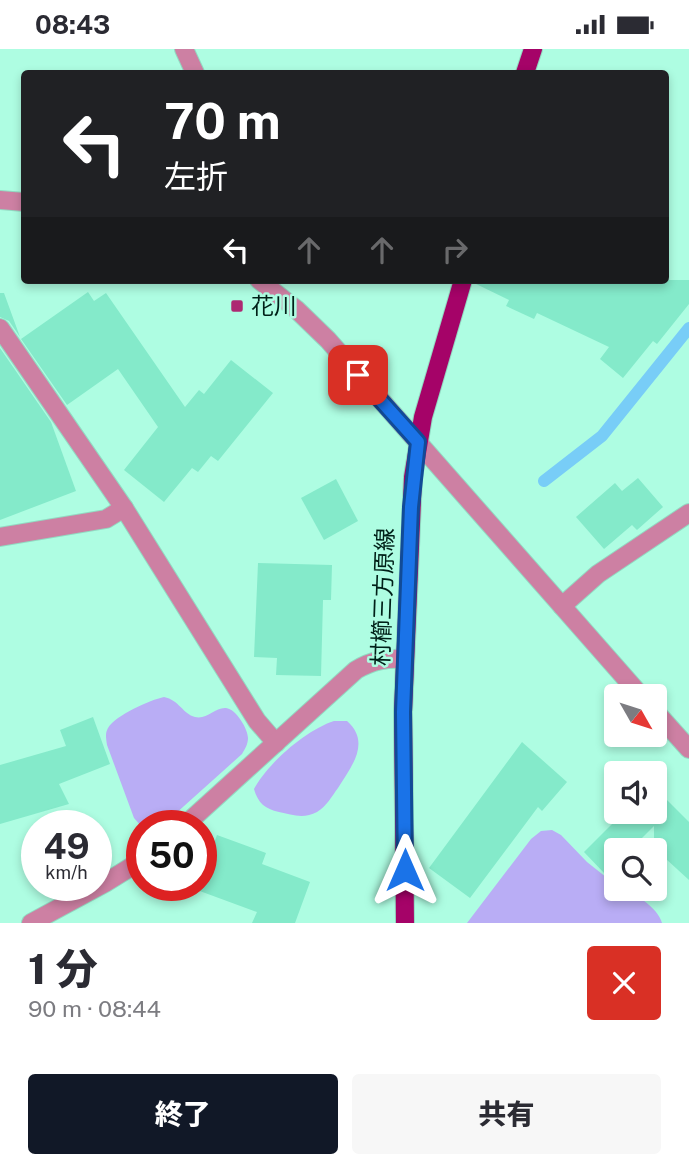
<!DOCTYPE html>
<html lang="ja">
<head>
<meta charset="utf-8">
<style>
	body { margin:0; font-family:"Public Sans","Noto Sans JP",sans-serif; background:#f7f7f7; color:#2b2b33; height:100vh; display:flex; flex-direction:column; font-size:26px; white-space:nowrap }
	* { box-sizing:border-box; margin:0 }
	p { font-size:23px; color:#7c7c81 }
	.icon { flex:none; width:38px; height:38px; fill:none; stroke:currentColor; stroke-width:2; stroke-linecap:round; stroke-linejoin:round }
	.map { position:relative; height:874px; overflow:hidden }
	.panel { display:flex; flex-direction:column; background:#fff; flex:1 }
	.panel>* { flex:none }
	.top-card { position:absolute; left:21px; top:21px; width:648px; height:214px; border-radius:7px; box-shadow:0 4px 10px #0003; background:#202124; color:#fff; overflow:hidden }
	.needle { width:46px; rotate:129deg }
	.tools { position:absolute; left:604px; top:635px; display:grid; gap:14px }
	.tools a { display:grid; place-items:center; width:63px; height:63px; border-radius:7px; background:#fff; box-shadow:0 4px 10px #0003; font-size:35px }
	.speed { position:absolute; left:21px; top:761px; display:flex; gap:14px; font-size:35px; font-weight:700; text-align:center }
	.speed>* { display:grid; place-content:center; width:91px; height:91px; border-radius:50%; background:#fff; box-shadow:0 4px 10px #0003; line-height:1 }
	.speed small { font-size:18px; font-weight:400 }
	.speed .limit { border:10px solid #d22; background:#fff; color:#111 }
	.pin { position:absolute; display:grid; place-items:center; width:60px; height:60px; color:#fff; margin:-30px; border-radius:14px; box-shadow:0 4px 10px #0006 }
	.me { position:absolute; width:77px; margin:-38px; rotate:0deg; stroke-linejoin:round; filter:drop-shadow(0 0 5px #0008) }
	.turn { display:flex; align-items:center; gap:24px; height:147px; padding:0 28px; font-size:32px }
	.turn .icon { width:91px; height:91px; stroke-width:2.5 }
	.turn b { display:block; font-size:49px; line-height:60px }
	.lanes { display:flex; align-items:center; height:66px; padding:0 28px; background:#0003; justify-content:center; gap:35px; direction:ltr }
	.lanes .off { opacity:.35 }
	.round { display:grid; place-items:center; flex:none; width:74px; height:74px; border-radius:7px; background:#f7f7f7 }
	.overview { display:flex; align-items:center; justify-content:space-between; height:119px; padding:0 28px }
	h1 { font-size:42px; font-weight:800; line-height:52px }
	.action { display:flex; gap:14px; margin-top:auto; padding:14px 28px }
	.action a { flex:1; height:80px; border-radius:7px; background:#111827; color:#fff; font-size:28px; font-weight:800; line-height:80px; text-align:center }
	.action a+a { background:#f7f7f7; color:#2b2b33 }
	.status { display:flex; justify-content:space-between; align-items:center; height:49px; padding:0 35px; background:#fff; direction:ltr }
	.status svg { height:19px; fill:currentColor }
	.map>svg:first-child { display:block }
	.forest { fill:#b9adf5 }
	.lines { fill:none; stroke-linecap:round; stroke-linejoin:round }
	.stream { stroke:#78cdf7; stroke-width:12 }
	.building { fill:#84eaca }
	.minor-casing { stroke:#92dac2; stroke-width:20 }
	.major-casing { stroke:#92dac2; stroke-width:20 }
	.minor { stroke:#cd80a3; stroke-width:18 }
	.major { stroke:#a50368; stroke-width:18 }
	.route-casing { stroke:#114b97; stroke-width:18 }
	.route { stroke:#1a73e8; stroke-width:12 }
	.poi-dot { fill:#ad2972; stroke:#aefde2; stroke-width:2.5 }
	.labels { text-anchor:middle; stroke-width:5; stroke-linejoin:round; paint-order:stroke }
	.poi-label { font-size:23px; fill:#002018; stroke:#aefde2; text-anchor:start }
	.street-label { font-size:23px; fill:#002018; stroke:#aefde2 }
</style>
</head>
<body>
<div class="status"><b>08:43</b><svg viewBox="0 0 49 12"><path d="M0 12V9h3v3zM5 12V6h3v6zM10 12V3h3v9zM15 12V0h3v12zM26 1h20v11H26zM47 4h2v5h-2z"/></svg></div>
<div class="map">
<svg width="689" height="874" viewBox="0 0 689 874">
	<rect width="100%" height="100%" fill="#aefde2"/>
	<!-- forest -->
	<g class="forest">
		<path d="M164 648C179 651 183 665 195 668 207 671 215 658 226 659 236 660 248 680 248 689 248 695 245 700 242 705L164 775 142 778 134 769 107 696C106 689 105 684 108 679 116 666 150 651 164 648Z"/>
		<path d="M334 672H347C371 693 352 717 338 739 332 747 326 758 317 763 304 770 292 766 279 763 265 760 258 754 254 740 268 714 306 681 334 672Z"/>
		<path d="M552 781 561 786 587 813 616 836V840C632 840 658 859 662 874H467L531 790 541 782Z"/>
	</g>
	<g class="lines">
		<!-- stream -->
		<polyline class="stream" points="544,432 602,387 689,279"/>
	</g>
	<!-- building -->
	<g class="building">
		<polygon points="474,231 689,231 689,255 657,295 653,292 623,329 600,310 609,298 537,264 534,270 506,257 509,251 474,234"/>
		<polygon points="88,243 94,252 106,244 185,358 199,341 204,345 231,311 273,344 218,412 211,407 198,423 192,419 164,453 124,421 158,378 118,320 67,356 21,290"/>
		<polygon points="0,244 4,244 20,288 9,272 0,268"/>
		<polygon points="0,299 51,373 76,442 0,471"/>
		<polygon points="638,429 663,458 637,481 632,476 604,500 576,468 615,434 622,442"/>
		<polygon points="336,430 358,472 324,491 301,449"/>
		<polygon points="258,514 332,516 331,551 323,551 321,627 276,626 277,609 254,608"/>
		<polygon points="93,668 110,715 59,735 69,755 0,775 0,716 66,697 60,681"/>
		<polygon points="522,693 567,733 542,762 538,758 470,849 429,819"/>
		<polygon points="654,738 689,773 689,831 654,799 654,777 629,802 616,802 616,814 605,825 584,803 624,763 654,763"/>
		<polygon points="217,786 266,804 262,815 310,833 295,874 252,874 257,863 197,841 199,836 201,836 201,830"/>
	</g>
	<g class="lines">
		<!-- minor casing -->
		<g class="minor-casing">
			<g id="minor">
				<polyline points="184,0 195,24"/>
				<polyline points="0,151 24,153"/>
				<polyline points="259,231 296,260 328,291 642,648"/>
				<polyline points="0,279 124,459 257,672 276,694"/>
				<polyline points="0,488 106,470 124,459"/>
				<polyline points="562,557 598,525 689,464"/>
				<polyline points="654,661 689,700"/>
				<path d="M184 777 356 621C373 611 386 609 405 610"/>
				<polyline points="31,874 105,834 142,811"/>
			</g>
		</g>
		<!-- major casing -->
		<g class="major-casing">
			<g id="major">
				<polyline points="525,24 533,0"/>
				<polyline points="405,874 403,663 413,428 423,368 463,231"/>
			</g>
		</g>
		<!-- minor -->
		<use href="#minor" class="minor"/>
		<!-- major -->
		<use href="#major" class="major"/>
	</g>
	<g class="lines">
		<!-- route casing -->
		<g class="route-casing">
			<polyline id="route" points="358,326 418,393 411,458 403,663 405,821"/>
		</g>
		<!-- route -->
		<use href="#route" class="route"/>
	</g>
	<!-- markers -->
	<rect class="poi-dot" x="230" y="250" width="14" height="14" rx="3.5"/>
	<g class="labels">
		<!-- poi labels -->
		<g class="poi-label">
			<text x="251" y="265">花川</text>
		</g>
		<!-- street labels -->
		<g class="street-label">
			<text transform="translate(383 548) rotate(-88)" y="8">村櫛三方原線</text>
		</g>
	</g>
</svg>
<div class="tools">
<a><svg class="needle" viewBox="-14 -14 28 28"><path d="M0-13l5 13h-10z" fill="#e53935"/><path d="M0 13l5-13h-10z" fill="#7c7c81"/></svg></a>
<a><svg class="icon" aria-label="sound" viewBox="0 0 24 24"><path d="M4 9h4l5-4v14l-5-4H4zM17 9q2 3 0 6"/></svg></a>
<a><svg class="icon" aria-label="search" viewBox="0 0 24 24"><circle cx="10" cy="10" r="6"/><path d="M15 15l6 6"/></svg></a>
</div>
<div class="speed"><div>49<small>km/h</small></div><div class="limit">50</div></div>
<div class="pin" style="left:358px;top:326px;background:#d93025"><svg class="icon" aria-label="arrive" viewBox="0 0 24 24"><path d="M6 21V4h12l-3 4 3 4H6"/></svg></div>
<svg class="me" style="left:405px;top:821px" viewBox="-20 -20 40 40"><path d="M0-17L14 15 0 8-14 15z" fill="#1a73e8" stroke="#fff" stroke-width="4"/></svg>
<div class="top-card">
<div class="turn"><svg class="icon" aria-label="left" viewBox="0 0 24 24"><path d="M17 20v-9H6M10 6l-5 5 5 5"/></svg><div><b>70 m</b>左折</div></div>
<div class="lanes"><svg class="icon" aria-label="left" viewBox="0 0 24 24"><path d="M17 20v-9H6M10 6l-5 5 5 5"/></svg><svg class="icon off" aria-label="ahead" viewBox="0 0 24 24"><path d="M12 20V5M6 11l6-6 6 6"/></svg><svg class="icon off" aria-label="ahead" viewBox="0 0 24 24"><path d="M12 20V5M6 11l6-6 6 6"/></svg><svg class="icon off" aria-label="right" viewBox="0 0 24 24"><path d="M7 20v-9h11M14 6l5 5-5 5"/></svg></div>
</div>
</div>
<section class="panel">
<div class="overview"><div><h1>1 分</h1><p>90 m · 08:44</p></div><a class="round" style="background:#d93025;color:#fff"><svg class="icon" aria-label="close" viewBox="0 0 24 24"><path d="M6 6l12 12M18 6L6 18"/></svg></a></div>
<div class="action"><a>終了</a><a>共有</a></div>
</section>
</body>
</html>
